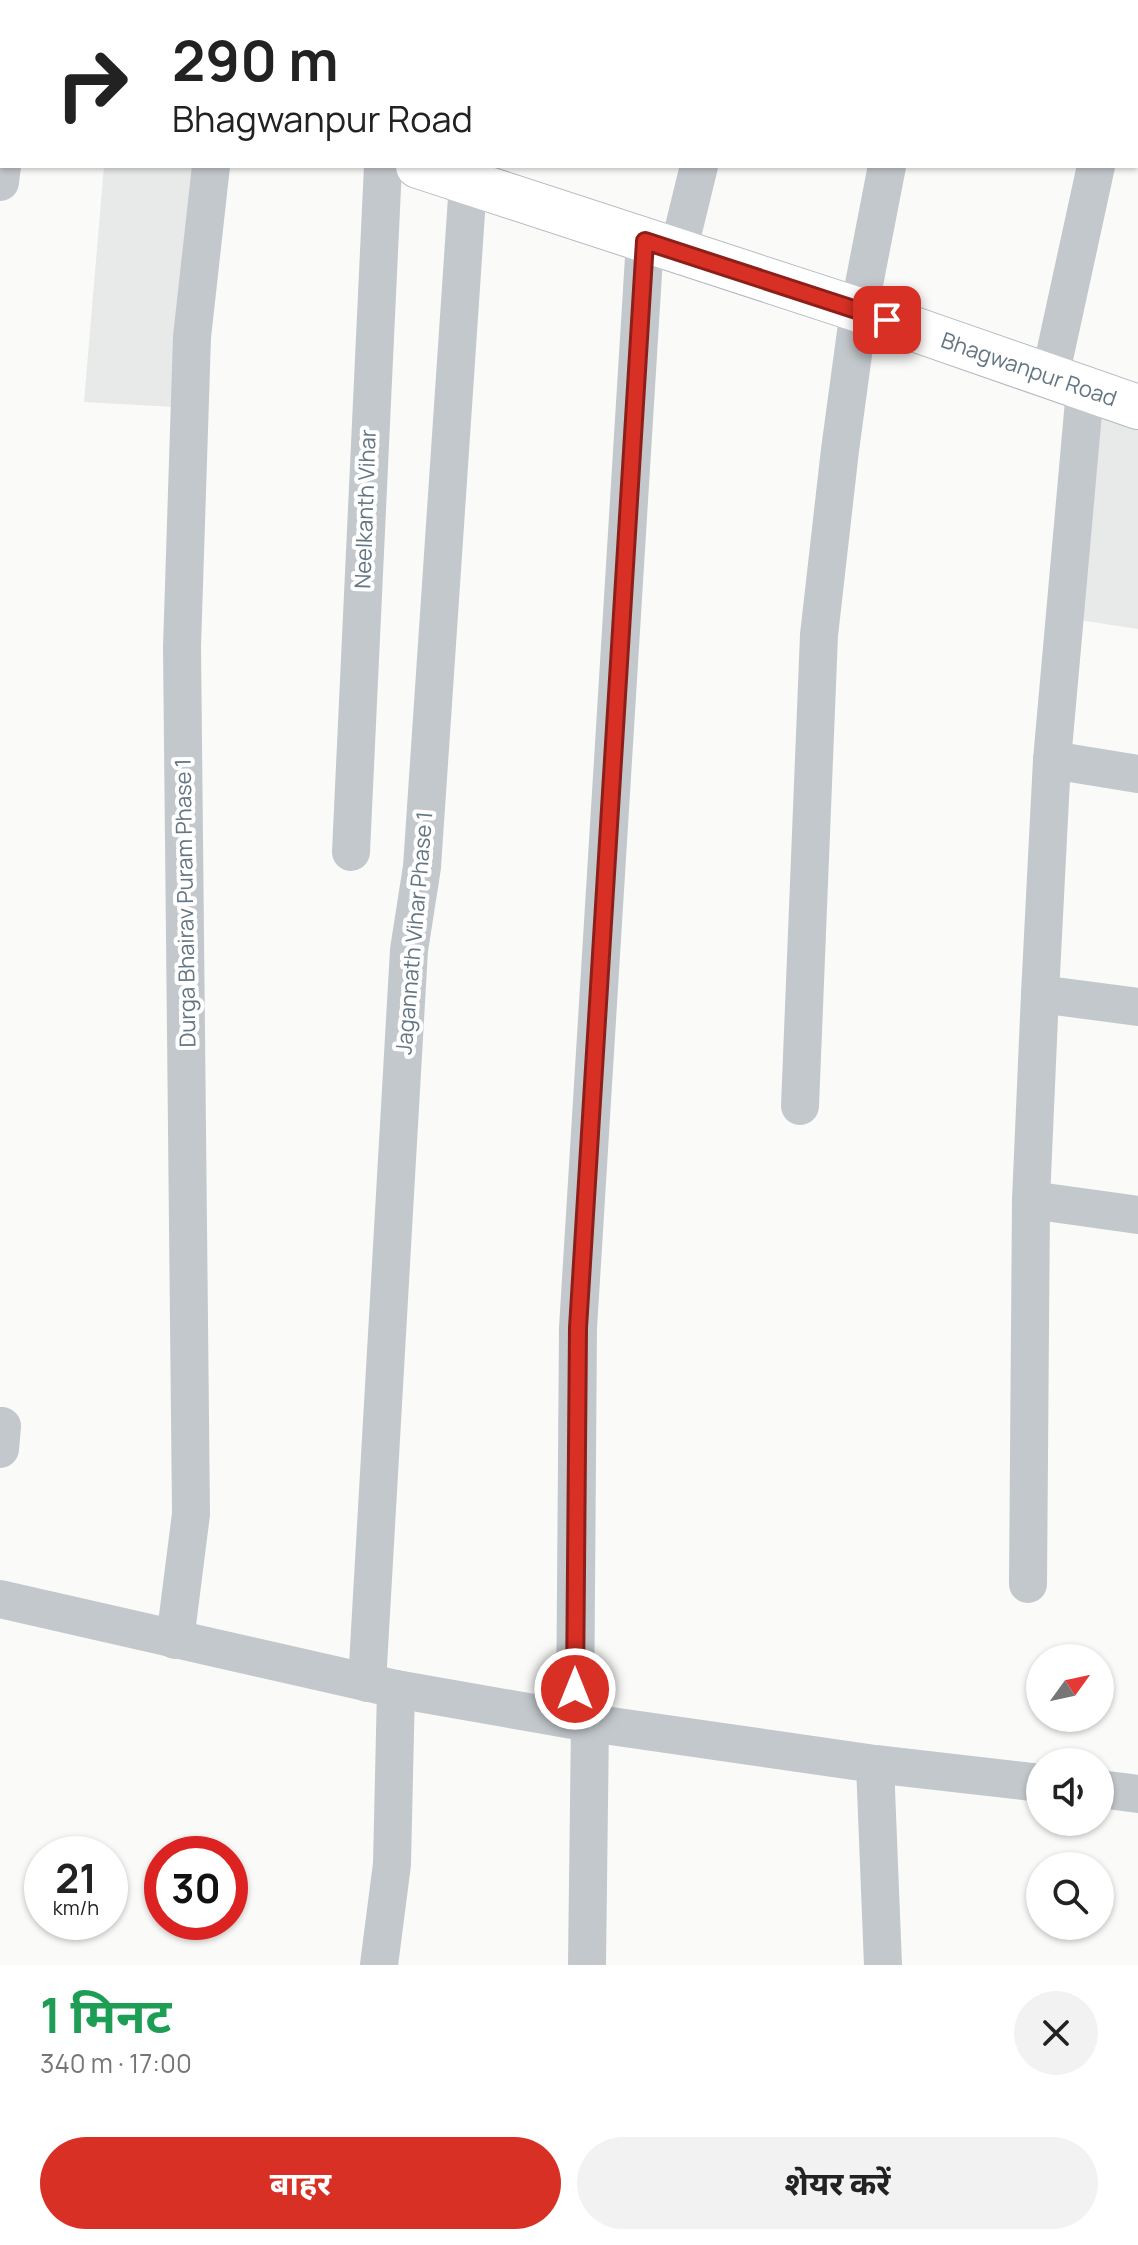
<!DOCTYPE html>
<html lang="hi">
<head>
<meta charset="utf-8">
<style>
	body { margin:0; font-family:Manrope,"Noto Sans Devanagari",sans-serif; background:#f2f2f2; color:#222; height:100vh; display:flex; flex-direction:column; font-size:30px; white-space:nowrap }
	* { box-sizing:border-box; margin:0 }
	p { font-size:26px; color:#767676 }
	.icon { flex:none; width:44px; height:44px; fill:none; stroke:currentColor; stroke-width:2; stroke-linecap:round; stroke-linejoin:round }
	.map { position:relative; height:1965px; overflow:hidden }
	.sheet { display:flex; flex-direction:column; background:#fff; flex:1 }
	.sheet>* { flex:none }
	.banner { position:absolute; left:0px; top:0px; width:1138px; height:168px; box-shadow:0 2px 6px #0004; background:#fff; color:#222; overflow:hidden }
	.needle { width:52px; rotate:57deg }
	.controls { position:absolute; left:1026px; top:1644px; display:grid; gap:16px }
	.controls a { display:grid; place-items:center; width:88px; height:88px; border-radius:50%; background:#fff; box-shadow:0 2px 6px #0004; font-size:40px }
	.speed { position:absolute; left:24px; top:1836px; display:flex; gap:16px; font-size:40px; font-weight:700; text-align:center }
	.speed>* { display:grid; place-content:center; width:104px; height:104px; border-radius:50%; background:#fff; box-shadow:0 2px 6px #0004; line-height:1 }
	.speed small { font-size:20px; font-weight:400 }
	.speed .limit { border:12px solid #d22; background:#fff; color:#111 }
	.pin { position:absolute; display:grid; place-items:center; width:68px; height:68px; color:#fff; margin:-34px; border-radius:16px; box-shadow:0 4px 12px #0006 }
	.me { position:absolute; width:88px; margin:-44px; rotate:0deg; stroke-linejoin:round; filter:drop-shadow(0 0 6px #0008) }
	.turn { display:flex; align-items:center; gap:28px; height:168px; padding:0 40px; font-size:36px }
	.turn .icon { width:104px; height:104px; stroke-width:2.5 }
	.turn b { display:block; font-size:56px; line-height:68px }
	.round { display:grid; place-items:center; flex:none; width:84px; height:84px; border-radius:42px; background:#f2f2f2 }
	.head { display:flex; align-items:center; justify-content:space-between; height:136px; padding:0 40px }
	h1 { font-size:48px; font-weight:700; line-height:60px; color:#1e9e55 }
	.primary-button { display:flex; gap:16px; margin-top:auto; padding:16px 40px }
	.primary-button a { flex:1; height:92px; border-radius:48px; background:#d93025; color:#fff; font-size:32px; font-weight:700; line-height:92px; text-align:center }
	.primary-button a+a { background:#f2f2f2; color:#222 }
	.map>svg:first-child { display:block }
	.built { fill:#e8e9e9 }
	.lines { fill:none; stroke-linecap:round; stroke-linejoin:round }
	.secondary-casing { stroke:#b3babf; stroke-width:46 }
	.street { stroke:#c3c8cc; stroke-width:38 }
	.secondary { stroke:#fff; stroke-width:44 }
	.route-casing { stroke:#8d1f18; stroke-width:20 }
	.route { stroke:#d93025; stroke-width:14 }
	.labels { text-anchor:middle; stroke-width:8; stroke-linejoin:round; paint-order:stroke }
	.street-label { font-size:22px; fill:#657683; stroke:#fff }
</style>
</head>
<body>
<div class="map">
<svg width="1138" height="1965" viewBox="0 0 1138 1965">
	<rect width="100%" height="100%" fill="#fafaf8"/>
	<!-- built -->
	<g class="built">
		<polygon points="104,166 194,166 174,407 84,402"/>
		<polygon points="1090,413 1138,428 1138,629 1072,619"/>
	</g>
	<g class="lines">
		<!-- secondary casing -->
		<g class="secondary-casing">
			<g id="secondary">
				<polyline points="0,21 2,22"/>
				<path id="s1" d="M418 166 859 310 1138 407"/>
			</g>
		</g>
		<!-- street -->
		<g class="street">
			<polyline points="283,2 283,0"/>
			<polyline points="517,2 518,0"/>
			<polyline points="738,2 739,0"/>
			<polyline points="919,2 919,0"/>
			<polyline points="1136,6 1138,0"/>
			<polyline points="0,182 2,166"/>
			<polyline points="678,252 699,166"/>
			<polyline points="1050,377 1096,166"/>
			<polyline points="1052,760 1138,774"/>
			<polyline points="351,852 383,166"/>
			<polyline points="1040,994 1138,1007"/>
			<polyline points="800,1106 819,635 840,450 859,310 887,166"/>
			<polyline points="1031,1200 1138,1215"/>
			<polyline points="0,1449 2,1426"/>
			<polyline points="1028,1584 1031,1200 1040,994 1052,760 1085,390"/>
			<polyline points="0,1599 396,1689 590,1723 875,1764 1040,1783"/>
			<polyline points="175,1640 191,1514 182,647 192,337 211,166"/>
			<polyline points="367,1683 409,950 422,867 468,183 472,166"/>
			<polyline points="575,1719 578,1328 645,241"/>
			<polyline points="875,1764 883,1965"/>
			<polyline points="1100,1789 1138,1794"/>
			<polyline points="379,1965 392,1864 396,1689"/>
			<polyline points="587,1965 590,1723"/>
		</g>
		<!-- secondary -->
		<use href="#secondary" class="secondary"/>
	</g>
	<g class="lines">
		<!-- route casing -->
		<g class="route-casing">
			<polyline id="route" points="575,1689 578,1328 645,241 887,320"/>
		</g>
		<!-- route -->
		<use href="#route" class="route"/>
	</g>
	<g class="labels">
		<!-- street labels -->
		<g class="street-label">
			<text dy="8" stroke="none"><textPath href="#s1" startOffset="644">Bhagwanpur Road</textPath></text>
			<text transform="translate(365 509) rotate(-88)" y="8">Neelkanth Vihar</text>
			<text transform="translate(185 903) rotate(-91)" y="8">Durga Bhairav Puram Phase 1</text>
			<text transform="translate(414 933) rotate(-85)" y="8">Jagannath Vihar Phase 1</text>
		</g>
	</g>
</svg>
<div class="controls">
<a><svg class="needle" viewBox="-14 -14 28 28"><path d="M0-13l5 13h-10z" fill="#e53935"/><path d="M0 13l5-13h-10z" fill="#767676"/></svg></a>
<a><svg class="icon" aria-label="sound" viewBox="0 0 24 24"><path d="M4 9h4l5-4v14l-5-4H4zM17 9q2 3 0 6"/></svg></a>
<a><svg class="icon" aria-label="search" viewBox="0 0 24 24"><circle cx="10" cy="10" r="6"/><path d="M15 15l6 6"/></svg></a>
</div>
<div class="speed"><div>21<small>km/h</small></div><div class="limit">30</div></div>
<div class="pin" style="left:887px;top:320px;background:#d93025"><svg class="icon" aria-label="arrive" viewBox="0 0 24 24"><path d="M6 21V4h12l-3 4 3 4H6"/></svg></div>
<svg class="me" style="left:575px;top:1689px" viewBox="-20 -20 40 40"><circle r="17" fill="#d93025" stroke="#fff" stroke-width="3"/><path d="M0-11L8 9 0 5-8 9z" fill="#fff"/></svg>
<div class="banner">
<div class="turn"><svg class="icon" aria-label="right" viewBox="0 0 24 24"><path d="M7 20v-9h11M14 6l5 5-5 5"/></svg><div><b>290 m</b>Bhagwanpur Road</div></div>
</div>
</div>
<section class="sheet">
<div class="head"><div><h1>1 मिनट</h1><p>340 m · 17:00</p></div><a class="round"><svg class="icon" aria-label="close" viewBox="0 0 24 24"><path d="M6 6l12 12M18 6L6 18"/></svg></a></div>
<div class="primary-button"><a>बाहर</a><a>शेयर करें</a></div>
</section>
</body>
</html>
